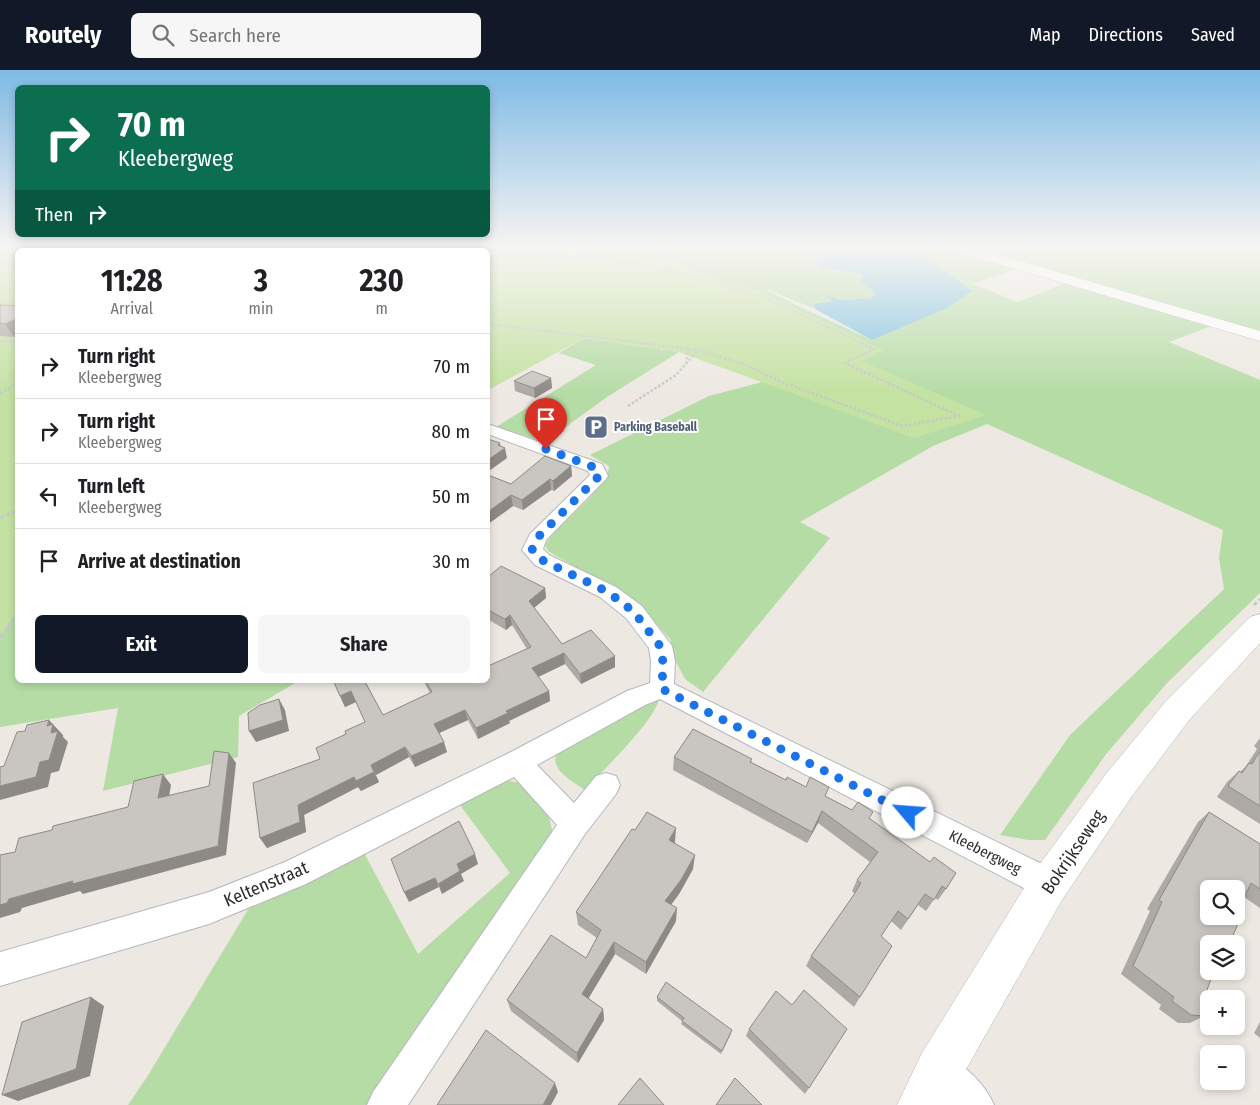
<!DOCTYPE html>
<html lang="en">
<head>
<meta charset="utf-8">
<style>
	body { margin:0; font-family:"Fira Sans Condensed",sans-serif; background:#f6f6f6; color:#202124; height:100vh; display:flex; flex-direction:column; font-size:19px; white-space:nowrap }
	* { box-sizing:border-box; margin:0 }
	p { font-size:16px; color:#757577 }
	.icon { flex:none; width:28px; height:28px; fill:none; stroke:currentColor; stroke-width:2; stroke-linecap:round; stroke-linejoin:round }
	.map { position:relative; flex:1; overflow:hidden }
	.sheet { position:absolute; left:15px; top:178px; width:475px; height:435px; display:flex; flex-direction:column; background:#fff; border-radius:8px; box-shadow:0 2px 8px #0003 }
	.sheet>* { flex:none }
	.banner { position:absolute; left:15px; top:15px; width:475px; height:152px; border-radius:8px; box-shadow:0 2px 8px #0003; background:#0b6e4f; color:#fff; overflow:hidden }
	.fabs { position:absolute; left:1200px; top:810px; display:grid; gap:10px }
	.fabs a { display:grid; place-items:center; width:45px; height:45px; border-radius:8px; background:#fff; box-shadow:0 2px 8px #0003; font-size:25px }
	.pin { position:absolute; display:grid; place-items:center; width:42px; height:42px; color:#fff; margin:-51px -21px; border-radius:50% 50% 50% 0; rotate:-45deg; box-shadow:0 0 5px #0007 }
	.pin .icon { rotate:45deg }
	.me { position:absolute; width:55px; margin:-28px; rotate:297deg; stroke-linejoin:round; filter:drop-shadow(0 0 4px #0008) }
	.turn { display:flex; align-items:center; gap:18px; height:105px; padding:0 20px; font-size:22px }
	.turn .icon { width:65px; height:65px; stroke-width:2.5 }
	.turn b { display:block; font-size:35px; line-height:42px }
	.then { display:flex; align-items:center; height:48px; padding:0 20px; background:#0003; gap:10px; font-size:19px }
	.eta { display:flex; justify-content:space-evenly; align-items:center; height:85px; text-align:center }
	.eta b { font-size:30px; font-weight:700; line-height:35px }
	.primary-button { display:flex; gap:10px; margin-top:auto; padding:10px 20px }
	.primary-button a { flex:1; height:58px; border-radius:8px; background:#111827; color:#fff; font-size:20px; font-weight:700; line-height:58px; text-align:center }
	.primary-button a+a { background:#f6f6f6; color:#202124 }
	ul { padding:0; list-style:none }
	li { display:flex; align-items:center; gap:15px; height:65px; padding:0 20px; border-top:1px solid #e0e0e0 }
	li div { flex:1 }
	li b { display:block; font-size:19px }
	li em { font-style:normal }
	header { display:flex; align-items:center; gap:30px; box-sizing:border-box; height:70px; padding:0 25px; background:#111827; color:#fff }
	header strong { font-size:24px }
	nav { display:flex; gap:28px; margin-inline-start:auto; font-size:18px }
	.search { width:350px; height:45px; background:#f6f6f6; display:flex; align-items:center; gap:12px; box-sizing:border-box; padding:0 18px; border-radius:8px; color:#757577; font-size:19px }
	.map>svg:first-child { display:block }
	.green { fill:#b5dca5 }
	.pitch { fill:#c4e2a2 }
	.water { fill:#82c3e1 }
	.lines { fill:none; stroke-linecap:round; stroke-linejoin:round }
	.street-casing { stroke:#b5b7bf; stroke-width:2 }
	.secondary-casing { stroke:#b5b7bf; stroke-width:1 }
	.path-far3 { stroke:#c8c8c8; stroke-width:2; stroke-dasharray:2 1; stroke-linecap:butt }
	.path-far2 { stroke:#c8c8c8; stroke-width:2.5; stroke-dasharray:2.5 2; stroke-linecap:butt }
	.path-far1 { stroke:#c8c8c8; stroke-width:3; stroke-dasharray:4 2.5; stroke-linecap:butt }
	.path { stroke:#c8c8c8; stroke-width:4; stroke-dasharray:4.5 3; stroke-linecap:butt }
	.street { fill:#fff; fill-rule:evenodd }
	.secondary { fill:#fff; fill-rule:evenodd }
	.wall { fill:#ada9a5 }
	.shaded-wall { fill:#8d8a86 }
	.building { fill:#c9c5c0; stroke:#8d8a86 }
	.route { stroke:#1a73e8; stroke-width:9; stroke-dasharray:0 16.2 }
	.labels { text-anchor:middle; stroke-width:4; stroke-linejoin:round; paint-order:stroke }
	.far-service-label { font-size:12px; font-weight:bold; fill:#4e5e75; stroke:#fff; text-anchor:start }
	.street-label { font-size:15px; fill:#2d2d2d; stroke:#fff }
	.near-street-label { font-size:18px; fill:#2d2d2d; stroke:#fff }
</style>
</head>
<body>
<header>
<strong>Routely</strong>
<div class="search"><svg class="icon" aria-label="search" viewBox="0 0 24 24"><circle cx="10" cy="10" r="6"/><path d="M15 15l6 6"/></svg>Search here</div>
<nav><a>Map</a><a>Directions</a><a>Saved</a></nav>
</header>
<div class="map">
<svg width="1260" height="1035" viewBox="0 0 1260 1035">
	<rect width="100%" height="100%" fill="#ede9e2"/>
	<!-- green -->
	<g class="green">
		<path d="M645 179H803C809 188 821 198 832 200 844 203 851 201 864 206L865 214 875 223 872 228 841 230 825 226 833 231 814 234 815 239 764 218 798 236 872 270 928 188 900 179H958L1048 206 1044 208 1017 199 973 214 1018 232 1068 212 1214 255 1169 272 1260 310V523L1167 613 1107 683 1045 770H1028L1000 765 1070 665 1224 519 1219 488 1223 460 987 354 933 376 800 452 830 468 703 622 685 609 676 592 670 569 636 532 548 481 545 475C558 453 608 419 609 396L590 385 709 326 883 280 757 221 740 215 720 213 654 181Z"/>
		<polygon points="968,179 1260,179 1260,262"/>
		<polygon points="584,268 679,282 607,327 545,372 496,357 596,295 559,283"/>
		<polygon points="17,430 18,610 300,610 239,646 238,687 103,721 118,638 0,657 0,439"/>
		<path d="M654 627 659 630C651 655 604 699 585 720 571 710 549 700 557 682Z"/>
		<polygon points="498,708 519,713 548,743 554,768 366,1035 128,1035 147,1007 249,838 362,779 418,884 510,803 457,731"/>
	</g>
	<!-- pitch -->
	<polygon class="pitch" points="0,179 645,179 661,184 719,213 740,215 757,221 884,280 862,291 986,345 914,368 679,282 584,268 488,320 488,180 18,180 18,540 0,568"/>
	<!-- water -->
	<path class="water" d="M803 179H900L928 188 972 221 947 238 872 270 815 239 814 234 833 231 824 225 841 230 872 228 875 223 865 214 860 213 864 206C849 200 834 201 819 197L818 193Z"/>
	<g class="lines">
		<!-- street casing -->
		<g class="street-casing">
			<g id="street">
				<polygon points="488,354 602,394 608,406 605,410 546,470 543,479 549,485 616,517 642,536 672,576 675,591 674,614 1042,794 1059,805 1063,816 1059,827 1048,831 1020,816 660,629 645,635 537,695 574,733 596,706 606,703 616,706 620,715 616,724 585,764 408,1035 367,1035 373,1022 557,755 514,707 306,814 209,854 0,916 0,882 209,822 285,792 507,684 627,621 650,613 651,591 649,578 626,548 600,527 535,495 522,480 530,464 590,405 588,401 488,364"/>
				<path d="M939 982C961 991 985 1013 994 1035H948L926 1013 921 1000 926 987Z"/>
			</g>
		</g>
		<!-- secondary casing -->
		<g class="secondary-casing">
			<g id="secondary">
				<polygon points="956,179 978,179 1260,261 1260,271 958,182"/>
				<polygon points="1260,544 1260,573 1190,649 1132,726 1062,830 956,1017 948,1035 897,1035 922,983 1034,802 1106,704 1166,631 1250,547"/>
			</g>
		</g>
		<!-- path-far3 -->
		<g class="path-far3">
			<polyline points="462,179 477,180"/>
			<polyline points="652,179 727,208 762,216"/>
			<polyline points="284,180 289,179"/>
			<polyline points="488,181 617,190 679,203 764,227 864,274"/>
			<polyline points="578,187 581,179"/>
			<polyline points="0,195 11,191 18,191"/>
			<polyline points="488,254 651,274"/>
			<polyline points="0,271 18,272"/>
		</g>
		<!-- path-far2 -->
		<g class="path-far2">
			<polyline points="640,273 698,280 746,295 779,311 902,356 959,346 845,293 874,279 861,273"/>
			<polyline points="686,294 688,279"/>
			<polyline points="0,323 18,313"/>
			<polyline points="628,336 676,305 698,280"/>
		</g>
		<!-- path-far1 -->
		<g class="path-far1">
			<polyline points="0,448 18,440"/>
			<polyline points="1254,535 1260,529"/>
			<polyline points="8,557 18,543"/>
		</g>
		<!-- path -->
		<polyline class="path" points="0,567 9,556"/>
		<!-- street -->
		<use href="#street" class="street"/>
		<!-- secondary -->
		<use href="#secondary" class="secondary"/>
	</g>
	<!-- wall -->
	<g class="wall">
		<polygon points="189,179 267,179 267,180 190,180"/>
		<polygon points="0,235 14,267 0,266"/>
		<polygon points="551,308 552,318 535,328 515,321 514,311"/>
		<polygon points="571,396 572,406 554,421 551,420 523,440 513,436 488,454 488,405 511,414"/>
		<polygon points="488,507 545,518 546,528 534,538 562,574 615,597 581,614 565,594 538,607 549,621 550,631 509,651 510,653 478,669 468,650 439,663 447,682 415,697 409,687 376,705 379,712 361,721 358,717 304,745 306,762 267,778 260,768 320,689 346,664 365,652 356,632 345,637 333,610 367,612 366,613 383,645 430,623 423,610 488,610 527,579 512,555 506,560 489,550 488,552"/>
		<polygon points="1260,668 1260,754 1217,727 1227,712 1239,701 1240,702 1246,696 1257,679 1254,676"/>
		<polygon points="674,687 752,689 751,692 786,710 826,727 870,749 946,819 938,830 935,828 926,841 918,835 901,860 891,851 881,867 860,927 854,937 806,896 811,886 855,824 852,821 857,810 870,792 818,753 807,773 673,700"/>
		<polygon points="1209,742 1260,774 1260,838 1244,827 1209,874 1204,928 1204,946 1190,953 1178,953 1159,939 1161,935 1121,904 1150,841 1147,839 1198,752"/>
		<polygon points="635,760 675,772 675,773 693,799 679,824 671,835 676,851 646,904 615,884 588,928 603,939 604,950 578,993 511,941 507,930 586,888 597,868 578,855 576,842"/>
		<polygon points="657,927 731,964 721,984 681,954 682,951 657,931"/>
		<polygon points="1260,952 1260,968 1254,963"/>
		<polygon points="749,959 809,1018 805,1024 746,966"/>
	</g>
	<!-- shaded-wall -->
	<g class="shaded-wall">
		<rect x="242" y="179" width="25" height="1"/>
		<polygon points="18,248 18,265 14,267 5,254"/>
		<polygon points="551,308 552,318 535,328 534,318"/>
		<polygon points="500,373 501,381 505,378 507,388 489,401 488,390 498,375"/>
		<polygon points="571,396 572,406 554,421 553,411"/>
		<polygon points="550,409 551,420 523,440 522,430"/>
		<polygon points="511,425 513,436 488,454 488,442"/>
		<polygon points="545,518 546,528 530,541 529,531"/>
		<polygon points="510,545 512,555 506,560 505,549"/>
		<polygon points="564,583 565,594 534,609 532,598"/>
		<polygon points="615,586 615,597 581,614 580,604"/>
		<polygon points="351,621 356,632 345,637 340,626"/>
		<polygon points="549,621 550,631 509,651 510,653 478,669 476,658 506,641"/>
		<polygon points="279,629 285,640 289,661 256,672 249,661"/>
		<polygon points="465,640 468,650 437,664 434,654"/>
		<polygon points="49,650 63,665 63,667 68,672 59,701 51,703 48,717 0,730 0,716 40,692"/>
		<polygon points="444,672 447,682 415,697 411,686"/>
		<polygon points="405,677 409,687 376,705 371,695"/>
		<polygon points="229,683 236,693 226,785 83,824 80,821 22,838 20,842 0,848 0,835 9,829 73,811 218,776"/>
		<polygon points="374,702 379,712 361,721 358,717 304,745 306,762 267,778 260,768 298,735 354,707"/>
		<polygon points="163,704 171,715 167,739 158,728"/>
		<polygon points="822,741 818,753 807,773 812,762"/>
		<polygon points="676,758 675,772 668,784 669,770"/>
		<polygon points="475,784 478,794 461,804 464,811 442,824 438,814 457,794"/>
		<polygon points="695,785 693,799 679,824 664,844 665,831"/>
		<polygon points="435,808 439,817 409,832 404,822"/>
		<polygon points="677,838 676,851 646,904 646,892"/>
		<polygon points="614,872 615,884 584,936 582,924"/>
		<polygon points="91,927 104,936 90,1006 18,1031 2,1025"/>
		<polygon points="603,939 604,950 578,993 577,983"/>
		<polygon points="555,1013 558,1022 551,1035 543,1035"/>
	</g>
	<!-- building -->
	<g class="building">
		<polygon points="201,179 243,179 244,180 202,180"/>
		<polygon points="0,235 18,236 18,248 5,254 0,253"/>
		<polygon points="532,301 551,308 534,318 514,311"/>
		<polygon points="488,369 500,373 498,375 505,378 488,390"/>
		<polygon points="545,386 571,396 553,411 550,409 522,430 511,425 488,442 488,405 511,414"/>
		<polygon points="501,496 545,518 529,531 562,574 591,560 615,586 580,604 564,583 532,598 549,621 506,641 508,643 476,658 465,640 434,654 444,672 411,686 405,677 371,695 374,702 356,711 354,707 298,735 300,752 260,768 253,713 320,689 316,678 346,664 345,661 365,652 351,621 340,626 333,610 364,610 383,645 432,622 425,610 488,610 488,596 531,577 510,545 505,549 488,540 488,507"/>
		<polygon points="279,629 283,650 249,661 248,643 260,635"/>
		<polygon points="49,650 47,656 53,654 51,663 58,661 49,690 40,692 36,707 0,716 0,697 4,696 17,662 25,661 27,655"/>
		<polygon points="693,659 752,689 750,692 786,710 787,707 806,717 810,707 829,717 825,726 852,740 858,732 873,742 869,748 930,792 934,787 956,803 946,819 942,816 934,830 925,824 908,849 898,841 881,866 892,876 860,927 811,886 853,826 861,813 857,810 878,782 822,741 812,762 674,687"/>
		<polygon points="214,681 229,683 218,776 72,814 73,811 9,829 7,833 0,835 0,785 15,782 19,768 52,760 53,756 128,737 134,711 163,704 158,728 209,716"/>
		<polygon points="1260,681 1260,736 1228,716 1239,701 1242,703 1249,693 1252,694"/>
		<polygon points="647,742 676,758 669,770 695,785 681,810 665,831 677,838 646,892 614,872 582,924 603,939 577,983 507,930 551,865 586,888 601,860 576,842 632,759 635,760"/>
		<polygon points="1209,742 1260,774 1260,819 1251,813 1236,845 1236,819 1209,819 1209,846 1236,846 1234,851 1238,854 1229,874 1209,874 1209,901 1214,901 1204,928 1208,935 1204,946 1191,945 1172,931 1174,927 1133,896 1162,832 1159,830"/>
		<polygon points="459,751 475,784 457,794 460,801 438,814 435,808 404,822 391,789"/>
		<polygon points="666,912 732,960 722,981 682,951 684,948 657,927"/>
		<polygon points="804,920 847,959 809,1018 749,959 776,921 792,935"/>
		<polygon points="91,927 76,999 2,1025 22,952"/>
		<polygon points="486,960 555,1013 543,1035 437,1035"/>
		<polygon points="640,1008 664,1035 618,1035"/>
		<polygon points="735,1008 762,1035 716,1035"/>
	</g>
	<!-- sky -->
	<linearGradient id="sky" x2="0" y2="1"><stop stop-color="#7fbae5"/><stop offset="0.55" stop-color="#f7f5f2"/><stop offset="1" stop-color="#f7f5f2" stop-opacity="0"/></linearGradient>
	<rect width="1260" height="324" fill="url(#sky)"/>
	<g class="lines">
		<!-- route -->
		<polyline class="route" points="546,379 596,398 599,406 537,468 532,480 542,490 608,522 634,542 660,576 663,592 662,619 908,743"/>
	</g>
	<!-- icons -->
	<defs>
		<g id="parking-square" transform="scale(1.25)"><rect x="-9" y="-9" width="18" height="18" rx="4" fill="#5c6f8a" stroke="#fff"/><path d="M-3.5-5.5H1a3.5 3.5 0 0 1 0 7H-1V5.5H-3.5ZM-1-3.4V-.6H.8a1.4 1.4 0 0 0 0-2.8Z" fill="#fff"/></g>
	</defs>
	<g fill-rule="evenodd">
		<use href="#parking-square" x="596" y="357"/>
	</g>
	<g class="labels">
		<!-- far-service labels -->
		<g class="far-service-label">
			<text x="614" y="361">Parking Baseball</text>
		</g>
		<!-- street labels -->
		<g class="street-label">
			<text transform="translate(985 782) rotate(27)" y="5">Kleebergweg</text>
		</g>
		<!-- near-street labels -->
		<g class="near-street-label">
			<text transform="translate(1073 782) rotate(-56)" y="6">Bokrijkseweg</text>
			<text transform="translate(266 814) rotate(-23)" y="6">Keltenstraat</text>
		</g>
	</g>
</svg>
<div class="fabs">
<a><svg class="icon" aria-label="search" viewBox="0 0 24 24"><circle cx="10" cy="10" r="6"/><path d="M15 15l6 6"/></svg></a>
<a><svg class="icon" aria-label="layers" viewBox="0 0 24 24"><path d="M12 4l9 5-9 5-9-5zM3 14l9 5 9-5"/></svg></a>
<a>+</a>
<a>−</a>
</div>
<div class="pin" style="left:546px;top:379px;background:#d93025"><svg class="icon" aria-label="arrive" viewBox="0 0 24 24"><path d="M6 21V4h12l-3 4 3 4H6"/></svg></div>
<svg class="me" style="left:908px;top:743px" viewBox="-20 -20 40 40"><circle r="19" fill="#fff"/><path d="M0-13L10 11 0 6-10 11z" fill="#1a73e8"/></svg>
<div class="banner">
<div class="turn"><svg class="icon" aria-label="right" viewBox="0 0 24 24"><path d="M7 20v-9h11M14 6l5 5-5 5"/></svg><div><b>70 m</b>Kleebergweg</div></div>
<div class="then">Then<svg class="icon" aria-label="right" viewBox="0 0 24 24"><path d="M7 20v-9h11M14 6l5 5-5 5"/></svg></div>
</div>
<section class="sheet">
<div class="eta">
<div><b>11:28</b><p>Arrival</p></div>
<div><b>3</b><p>min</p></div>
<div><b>230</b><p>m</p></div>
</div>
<ul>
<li><svg class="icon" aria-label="right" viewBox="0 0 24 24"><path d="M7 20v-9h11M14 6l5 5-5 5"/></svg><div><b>Turn right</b><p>Kleebergweg</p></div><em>70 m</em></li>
<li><svg class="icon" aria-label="right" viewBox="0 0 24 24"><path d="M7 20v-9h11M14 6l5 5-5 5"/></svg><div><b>Turn right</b><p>Kleebergweg</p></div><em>80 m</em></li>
<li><svg class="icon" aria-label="left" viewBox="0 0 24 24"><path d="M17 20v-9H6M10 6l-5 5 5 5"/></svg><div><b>Turn left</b><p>Kleebergweg</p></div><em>50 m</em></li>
<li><svg class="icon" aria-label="arrive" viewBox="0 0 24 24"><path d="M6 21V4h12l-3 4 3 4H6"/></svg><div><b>Arrive at destination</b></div><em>30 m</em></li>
</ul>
<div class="primary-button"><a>Exit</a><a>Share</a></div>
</section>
</div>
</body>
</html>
